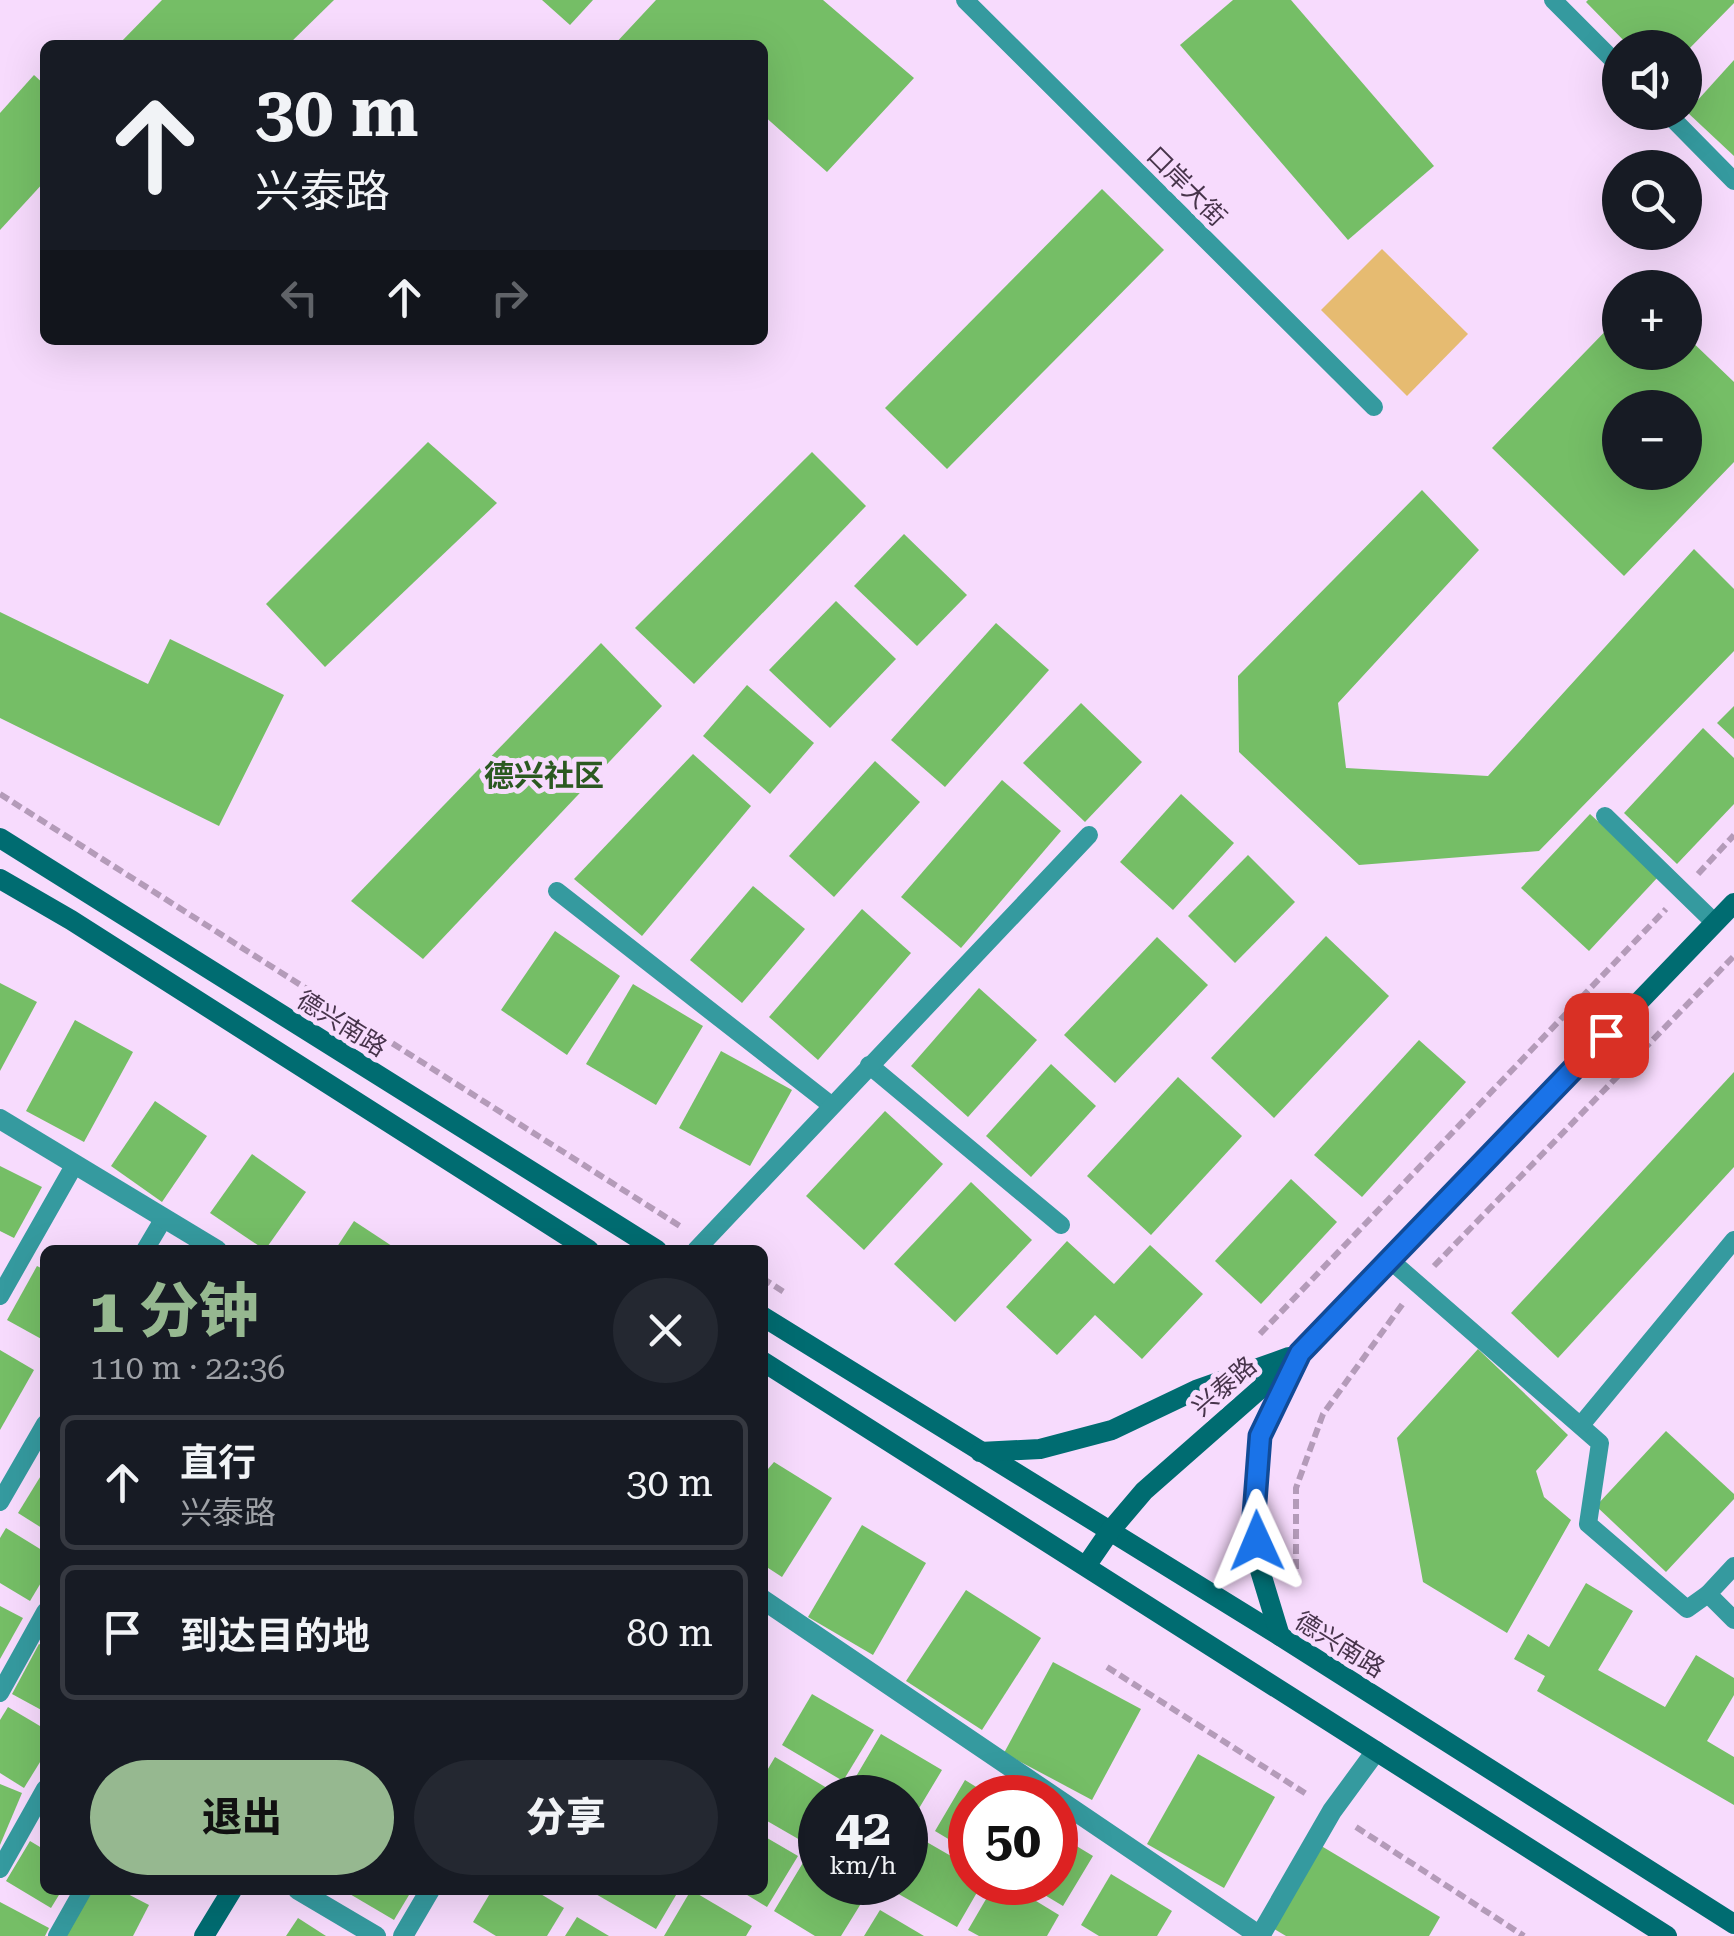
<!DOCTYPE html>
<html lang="zh">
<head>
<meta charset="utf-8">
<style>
	body { margin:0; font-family:"Roboto Serif","Noto Sans SC",serif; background:#242831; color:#f1f3f6; height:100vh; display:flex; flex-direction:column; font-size:38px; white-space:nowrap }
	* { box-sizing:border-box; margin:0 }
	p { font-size:32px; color:#9ea1a6 }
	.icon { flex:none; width:55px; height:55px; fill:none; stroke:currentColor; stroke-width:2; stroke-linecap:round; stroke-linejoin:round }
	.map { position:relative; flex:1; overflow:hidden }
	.side { position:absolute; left:40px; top:1245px; width:728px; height:650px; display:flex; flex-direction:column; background:#171b24; border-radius:15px; box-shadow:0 10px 40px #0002 }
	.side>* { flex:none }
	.hud { position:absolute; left:40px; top:40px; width:728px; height:305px; border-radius:15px; box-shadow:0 10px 40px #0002; background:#171b24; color:#f1f3f6; overflow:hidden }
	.buttons { position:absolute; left:1602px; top:30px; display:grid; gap:20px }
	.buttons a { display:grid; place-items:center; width:100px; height:100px; border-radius:50%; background:#171b24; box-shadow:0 10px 40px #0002; font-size:50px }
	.speed { position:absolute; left:798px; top:1775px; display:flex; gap:20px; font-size:50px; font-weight:700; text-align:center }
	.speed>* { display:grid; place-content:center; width:130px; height:130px; border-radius:50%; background:#171b24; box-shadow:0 10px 40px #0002; line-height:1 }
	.speed small { font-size:25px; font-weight:400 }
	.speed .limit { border:15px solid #d22; background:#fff; color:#111 }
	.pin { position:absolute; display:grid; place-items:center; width:85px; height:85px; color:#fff; margin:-42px; border-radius:20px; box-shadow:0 5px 15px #0006 }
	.me { position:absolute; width:110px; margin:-55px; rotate:359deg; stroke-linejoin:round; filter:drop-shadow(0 0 8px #0008) }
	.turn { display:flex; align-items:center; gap:35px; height:210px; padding:0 50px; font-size:45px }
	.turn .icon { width:130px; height:130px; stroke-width:2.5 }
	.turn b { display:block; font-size:70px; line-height:85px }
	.lanes { display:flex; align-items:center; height:95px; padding:0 50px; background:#0003; justify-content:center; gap:50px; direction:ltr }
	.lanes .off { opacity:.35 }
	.round { display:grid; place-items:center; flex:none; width:105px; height:105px; border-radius:52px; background:#242831 }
	.summary { display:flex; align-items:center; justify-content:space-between; height:170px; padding:0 50px }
	h1 { font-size:60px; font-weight:800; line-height:75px; color:#96b890 }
	.action { display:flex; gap:20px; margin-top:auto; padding:20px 50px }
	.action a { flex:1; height:115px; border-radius:60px; background:#96b890; color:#111; font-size:40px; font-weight:800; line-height:115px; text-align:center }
	.action a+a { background:#242831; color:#f1f3f6 }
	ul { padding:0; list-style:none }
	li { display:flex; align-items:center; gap:30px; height:135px; margin:0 20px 15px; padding:0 30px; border:5px solid #363941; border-radius:15px }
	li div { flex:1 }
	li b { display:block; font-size:38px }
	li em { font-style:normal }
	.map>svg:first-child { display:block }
	.green { fill:#e6bb71 }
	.building { fill:#75be66; fill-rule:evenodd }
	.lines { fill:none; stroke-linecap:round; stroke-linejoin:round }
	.path { stroke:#b49bb9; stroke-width:6; stroke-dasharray:10 5; stroke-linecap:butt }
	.lane { stroke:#359a9f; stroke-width:18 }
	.street { stroke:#359a9f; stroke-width:20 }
	.secondary { stroke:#006c71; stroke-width:20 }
	.route-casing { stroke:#114b97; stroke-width:25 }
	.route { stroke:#1a73e8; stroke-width:18 }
	.labels { text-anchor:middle; stroke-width:10; stroke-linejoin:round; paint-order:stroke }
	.street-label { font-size:25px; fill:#47344b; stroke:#f7dbfd }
	.quarter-label { font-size:30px; font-weight:bold; fill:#2b5921; stroke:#f7dbfd }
</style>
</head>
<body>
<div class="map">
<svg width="1734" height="1936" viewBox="0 0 1734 1936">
	<rect width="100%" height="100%" fill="#f7dbfd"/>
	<!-- green -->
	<polygon class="green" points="1382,249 1468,334 1407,396 1321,310"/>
	<!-- building -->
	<g class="building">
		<polygon points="162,0 334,0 288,45 118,45"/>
		<polygon points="542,0 593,0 570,25"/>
		<polygon points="656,0 823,0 914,78 827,172 762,114 762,45 614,45"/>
		<polygon points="1233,0 1291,0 1434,166 1348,240 1180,45"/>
		<polygon points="1588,0 1734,0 1734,3 1685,53 1685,48 1631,48 1586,2"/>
		<polygon points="1734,60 1734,156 1687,112"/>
		<polygon points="34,75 45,85 45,181 0,230 0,113"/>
		<polygon points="1102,189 1164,250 947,469 885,408"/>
		<path d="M1620 316V352H1685V335L1734 382V462L1624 576 1492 448ZM1620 408H1685V472H1620Z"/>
		<polygon points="428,442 497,503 325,667 266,604"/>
		<polygon points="812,452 866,506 694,684 635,628"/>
		<polygon points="1422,490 1479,550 1338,703 1346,768 1488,776 1694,549 1734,589 1734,651 1539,851 1359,865 1239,752 1238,676"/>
		<polygon points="904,534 967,595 917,646 854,586"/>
		<polygon points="836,601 896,659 830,728 769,670"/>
		<polygon points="0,612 148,684 170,639 284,695 219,826 0,718"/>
		<polygon points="996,623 1049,670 945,787 891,740"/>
		<polygon points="601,643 662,706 423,959 351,901"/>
		<polygon points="747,685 814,743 770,794 703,736"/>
		<polygon points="1081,703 1142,762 1085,822 1023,763"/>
		<polygon points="1734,706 1734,739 1717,723"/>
		<polygon points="1703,728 1734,758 1734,804 1677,864 1624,813"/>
		<polygon points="693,754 751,806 642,936 574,879"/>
		<polygon points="875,761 920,802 834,897 789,856"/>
		<polygon points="1002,780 1061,831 961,948 901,897"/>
		<polygon points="1181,794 1234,843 1173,910 1120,862"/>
		<polygon points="1590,814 1658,877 1589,951 1521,888"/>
		<polygon points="1248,855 1295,902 1235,963 1188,916"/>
		<polygon points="753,886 805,929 742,1003 690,960"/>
		<polygon points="862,909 911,953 818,1060 769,1017"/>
		<polygon points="555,931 620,976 567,1055 501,1010"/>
		<polygon points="1326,936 1389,996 1274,1118 1211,1058"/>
		<polygon points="1157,937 1208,985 1115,1083 1064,1035"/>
		<polygon points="0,983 37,1002 0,1071"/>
		<polygon points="633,984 703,1026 656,1105 586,1064"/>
		<polygon points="979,988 1037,1040 968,1117 911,1066"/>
		<polygon points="75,1020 133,1052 84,1142 26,1111"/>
		<polygon points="1419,1040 1466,1082 1362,1197 1314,1155"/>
		<polygon points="721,1051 792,1090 750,1166 679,1128"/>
		<polygon points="1051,1064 1096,1106 1031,1177 986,1136"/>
		<polygon points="1734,1072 1734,1167 1558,1358 1511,1313"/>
		<polygon points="1178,1077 1242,1136 1151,1235 1087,1176"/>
		<polygon points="155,1101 207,1136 162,1202 111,1166"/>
		<polygon points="885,1111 943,1164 864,1250 806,1196"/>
		<polygon points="252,1154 306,1192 265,1250 210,1213"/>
		<polygon points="0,1166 42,1187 14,1238 0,1231"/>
		<polygon points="1291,1179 1337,1222 1261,1304 1215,1261"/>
		<polygon points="971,1182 1032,1240 955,1322 894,1264"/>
		<polygon points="354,1221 398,1250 335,1250"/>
		<polygon points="1067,1241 1114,1284 1150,1245 1203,1294 1142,1359 1095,1315 1057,1355 1006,1307"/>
		<polygon points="37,1266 45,1270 45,1341 7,1320"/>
		<polygon points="1478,1349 1568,1435 1536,1471 1544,1497 1571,1520 1507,1633 1423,1582 1397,1438"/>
		<polygon points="0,1350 34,1370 0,1430"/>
		<polygon points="1666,1431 1734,1494 1734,1499 1666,1572 1596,1506"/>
		<polygon points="774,1462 832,1498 782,1577 762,1564 762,1476"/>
		<polygon points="45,1469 45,1530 18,1513"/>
		<polygon points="862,1525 926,1563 873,1655 808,1617"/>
		<polygon points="6,1528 45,1552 45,1576 30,1601 0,1583 0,1538"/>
		<polygon points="1586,1583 1633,1611 1598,1670 1665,1707 1696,1655 1734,1678 1734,1695 1707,1741 1734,1757 1734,1805 1537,1691 1545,1676 1514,1659 1528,1634 1549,1647"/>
		<polygon points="966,1590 1041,1638 982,1730 906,1681"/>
		<polygon points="0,1606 23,1618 0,1659"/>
		<polygon points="39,1644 45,1647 45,1712 12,1694"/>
		<polygon points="1053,1662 1141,1709 1092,1800 1004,1753"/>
		<polygon points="812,1694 874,1730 843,1781 782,1745"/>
		<polygon points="8,1707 45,1729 45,1754 24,1788 0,1773 0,1720"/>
		<polygon points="881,1734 942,1770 912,1820 905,1816 905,1798 873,1798 851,1785"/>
		<polygon points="1198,1754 1275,1797 1224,1888 1147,1844"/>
		<polygon points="775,1757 837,1794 835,1798 820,1798 820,1822 807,1844 762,1818 762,1779"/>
		<polygon points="965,1780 994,1798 970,1798 970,1852 935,1831"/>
		<polygon points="0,1784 22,1793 0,1845"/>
		<polygon points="1055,1833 1093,1856 1063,1906 1023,1882 1055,1882"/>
		<polygon points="762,1835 798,1856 767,1907 739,1890 762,1890"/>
		<polygon points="30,1841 45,1850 45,1890 62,1890 51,1908 6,1881"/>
		<polygon points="925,1841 970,1867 970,1882 983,1882 957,1927 895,1892 901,1882 905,1882 905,1875"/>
		<polygon points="1313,1841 1440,1917 1429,1936 1286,1936 1264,1923"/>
		<polygon points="804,1861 820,1870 820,1882 841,1882 865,1897 841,1936 815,1936 774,1911"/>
		<polygon points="1111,1874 1172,1911 1157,1936 1099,1936 1081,1925"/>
		<polygon points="996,1882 1005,1882 1059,1915 1047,1936 979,1936 968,1930"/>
		<polygon points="86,1890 120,1890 149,1905 133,1936 62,1936"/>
		<polygon points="343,1890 412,1890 394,1920"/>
		<polygon points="492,1890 534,1890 564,1908 547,1936 496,1936 473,1922"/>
		<polygon points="596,1890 679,1890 656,1929 594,1893"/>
		<polygon points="691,1890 752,1926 746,1936 664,1936"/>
		<polygon points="0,1902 49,1928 45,1936 0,1936"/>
		<polygon points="880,1910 924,1936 864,1936"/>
		<polygon points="577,1917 609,1936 565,1936"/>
		<polygon points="298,1918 326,1936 286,1936"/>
	</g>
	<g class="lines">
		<!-- path -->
		<g class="path">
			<polyline points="0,794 683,1228"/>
			<polyline points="1698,874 1734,835"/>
			<polyline points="1434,1266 1734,956"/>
			<polyline points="762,1278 784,1292"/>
			<polyline points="1260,1334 1666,909"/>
			<polyline points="1296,1584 1296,1488 1323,1414 1404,1302"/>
			<polyline points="1107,1667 1308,1795"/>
			<polyline points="1356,1827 1524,1936"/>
		</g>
		<!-- lane -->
		<g class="lane">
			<polyline points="965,0 1374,407"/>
			<polyline points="1553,0 1620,67"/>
			<polyline points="1666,112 1734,181"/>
			<polyline points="1605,816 1715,923"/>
			<polyline points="557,891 831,1105"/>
			<polyline points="869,1065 1061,1225"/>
			<polyline points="145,1250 164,1218"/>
			<polyline points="696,1250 1089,835"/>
			<polyline points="1390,1260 1600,1443 1588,1524 1687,1609 1708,1594"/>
			<polyline points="0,1296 75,1164"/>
			<polyline points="1581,1425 1734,1240"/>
			<polyline points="0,1502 45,1424"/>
			<polyline points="1734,1566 1708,1594 1734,1620"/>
			<polyline points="0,1693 45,1612"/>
			<polyline points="0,1869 45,1789"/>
			<polyline points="57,1936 83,1890"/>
		</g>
		<!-- street -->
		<g class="street">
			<polyline points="0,1119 217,1250"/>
			<polyline points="762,1599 1260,1936 1332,1811 1376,1751"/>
			<polyline points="298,1890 376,1936"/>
			<polyline points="403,1936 430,1890"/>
		</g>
		<!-- secondary -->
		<g class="secondary">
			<polyline points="0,838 657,1250"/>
			<polyline points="0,879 71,920 589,1250"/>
			<polyline points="762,1316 1280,1636 1734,1924"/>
			<polyline points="762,1361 1667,1936"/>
			<polyline points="980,1452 1040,1449 1112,1430 1196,1390 1289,1357"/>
			<polyline points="1086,1566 1110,1531 1144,1491 1301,1353 1734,903"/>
			<polyline points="1280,1636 1259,1567 1255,1515 1260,1436 1295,1364"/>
			<polyline points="204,1936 232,1890"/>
		</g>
	</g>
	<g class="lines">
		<!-- route casing -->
		<g class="route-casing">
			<polyline id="route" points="1257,1541 1254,1515 1260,1436 1300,1353 1606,1035"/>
		</g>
		<!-- route -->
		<use href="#route" class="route"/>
	</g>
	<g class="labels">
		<!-- street labels -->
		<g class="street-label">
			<text transform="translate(1187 186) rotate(45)" y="9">口岸大街</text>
			<text transform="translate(342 1023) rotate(32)" y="9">德兴南路</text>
			<text transform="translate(1224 1386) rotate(-41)" y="9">兴泰路</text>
			<text transform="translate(1340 1644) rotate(32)" y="9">德兴南路</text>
		</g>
		<!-- quarter labels -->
		<g class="quarter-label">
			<text x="544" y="786">德兴社区</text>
		</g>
	</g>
</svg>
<div class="buttons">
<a><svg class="icon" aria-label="sound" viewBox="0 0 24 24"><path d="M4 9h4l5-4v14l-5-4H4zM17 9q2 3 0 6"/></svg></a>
<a><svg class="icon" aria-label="search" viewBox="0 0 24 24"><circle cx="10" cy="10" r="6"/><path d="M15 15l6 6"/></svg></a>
<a>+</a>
<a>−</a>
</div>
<div class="speed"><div>42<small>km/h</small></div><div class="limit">50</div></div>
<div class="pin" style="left:1606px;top:1035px;background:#d93025"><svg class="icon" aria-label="arrive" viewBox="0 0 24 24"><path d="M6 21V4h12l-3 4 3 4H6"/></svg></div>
<svg class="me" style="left:1257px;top:1541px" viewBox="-20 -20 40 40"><path d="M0-17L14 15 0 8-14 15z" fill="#1a73e8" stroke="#fff" stroke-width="4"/></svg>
<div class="hud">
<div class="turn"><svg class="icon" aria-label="ahead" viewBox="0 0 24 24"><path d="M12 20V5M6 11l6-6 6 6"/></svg><div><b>30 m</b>兴泰路</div></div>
<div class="lanes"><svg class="icon off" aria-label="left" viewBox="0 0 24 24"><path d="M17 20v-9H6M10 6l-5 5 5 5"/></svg><svg class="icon" aria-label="ahead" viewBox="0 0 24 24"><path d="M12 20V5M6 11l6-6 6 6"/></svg><svg class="icon off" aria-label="right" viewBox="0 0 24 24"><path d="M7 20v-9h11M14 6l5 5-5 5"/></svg></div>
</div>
<section class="side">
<div class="summary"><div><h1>1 分钟</h1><p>110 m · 22:36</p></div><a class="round"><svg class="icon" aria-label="close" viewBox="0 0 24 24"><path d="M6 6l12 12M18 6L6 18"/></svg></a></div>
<ul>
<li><svg class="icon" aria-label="ahead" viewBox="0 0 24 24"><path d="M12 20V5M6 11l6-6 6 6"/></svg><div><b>直行</b><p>兴泰路</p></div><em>30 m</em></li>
<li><svg class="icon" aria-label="arrive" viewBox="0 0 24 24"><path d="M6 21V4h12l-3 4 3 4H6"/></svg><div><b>到达目的地</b></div><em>80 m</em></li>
</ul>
<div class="action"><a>退出</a><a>分享</a></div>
</section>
</div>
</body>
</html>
